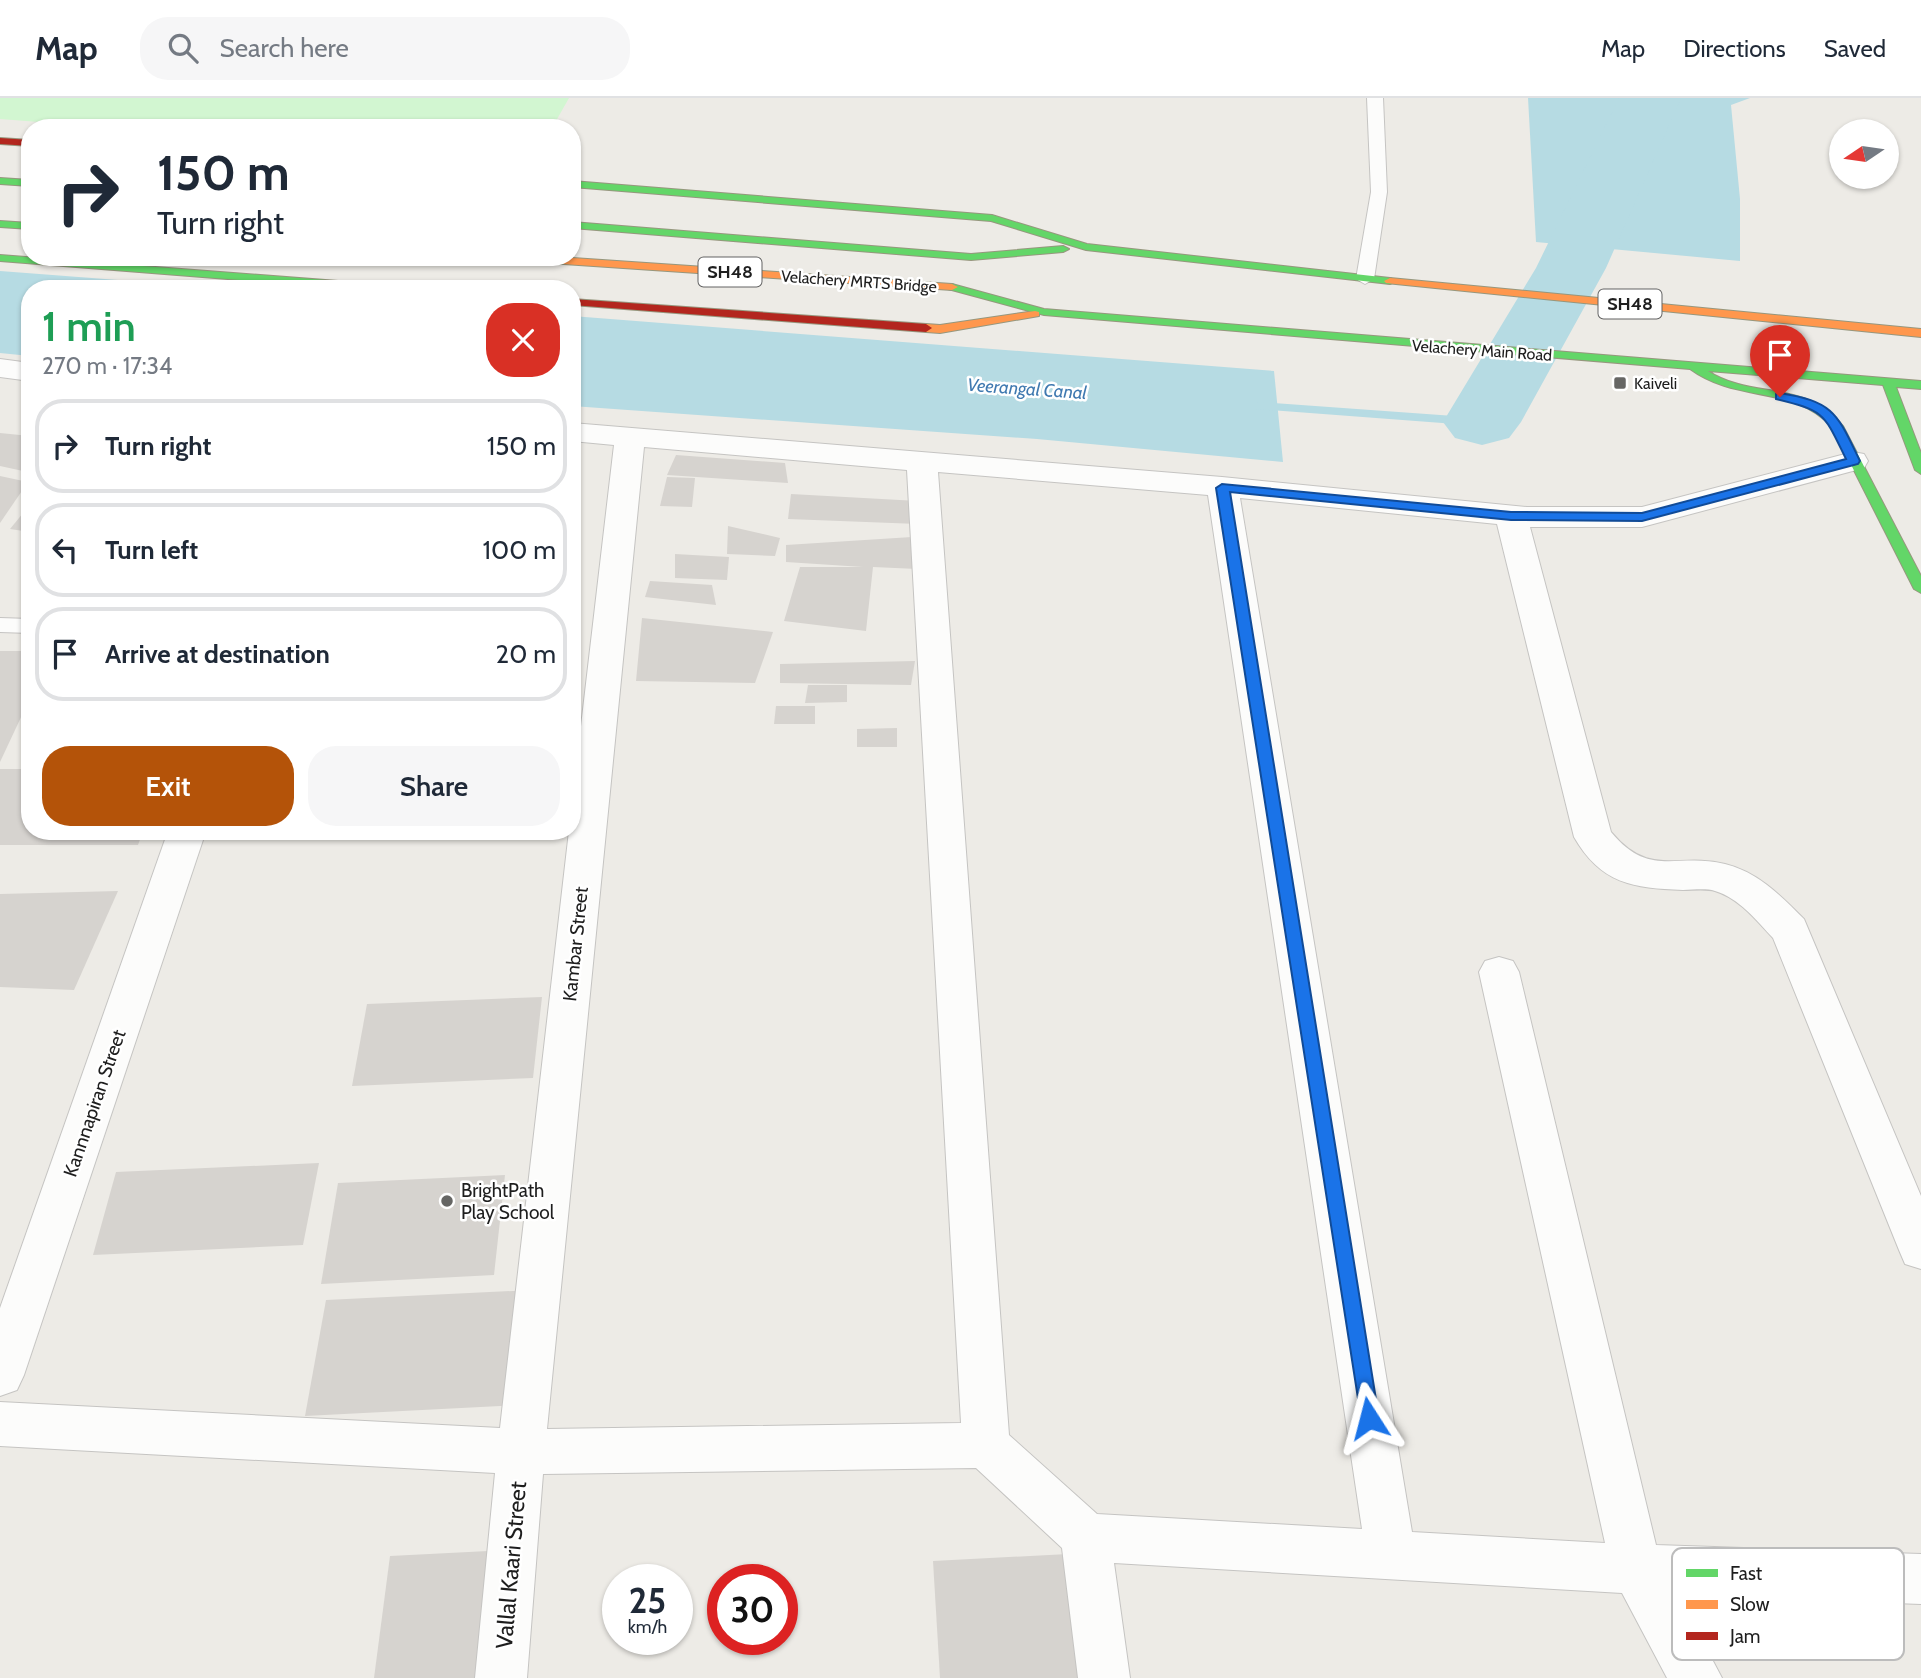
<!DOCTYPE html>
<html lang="en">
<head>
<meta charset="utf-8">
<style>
	body { margin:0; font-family:Cabin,sans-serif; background:#f6f6f7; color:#1f2937; height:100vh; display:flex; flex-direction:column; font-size:26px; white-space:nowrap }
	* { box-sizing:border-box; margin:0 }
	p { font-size:23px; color:#747a83 }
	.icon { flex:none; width:38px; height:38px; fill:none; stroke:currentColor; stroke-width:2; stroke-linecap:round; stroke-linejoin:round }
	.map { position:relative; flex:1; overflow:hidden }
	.side { position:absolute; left:21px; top:182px; width:560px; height:560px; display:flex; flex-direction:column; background:#fff; border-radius:28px; box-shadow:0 2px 5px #0004 }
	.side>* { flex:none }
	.banner { position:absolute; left:21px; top:21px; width:560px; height:147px; border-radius:28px; box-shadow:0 2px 5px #0004; background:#fff; color:#1f2937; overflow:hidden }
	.needle { width:46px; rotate:257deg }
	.buttons { position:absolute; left:1829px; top:21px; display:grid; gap:14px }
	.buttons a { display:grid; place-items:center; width:70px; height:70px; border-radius:50%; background:#fff; box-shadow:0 2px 5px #0004; font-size:35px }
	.speed { position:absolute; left:602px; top:1466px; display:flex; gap:14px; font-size:35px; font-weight:700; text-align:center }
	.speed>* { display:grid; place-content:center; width:91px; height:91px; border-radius:50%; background:#fff; box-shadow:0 2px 5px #0004; line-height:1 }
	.speed small { font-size:18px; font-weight:400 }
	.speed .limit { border:10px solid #d22; background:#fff; color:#111 }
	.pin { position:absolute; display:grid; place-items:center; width:60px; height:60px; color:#fff; margin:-72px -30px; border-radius:50% 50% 50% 0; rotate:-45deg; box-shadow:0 0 7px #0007 }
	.pin .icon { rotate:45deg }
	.me { position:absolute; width:77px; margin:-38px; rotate:351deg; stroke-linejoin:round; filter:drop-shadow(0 0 5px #0008) }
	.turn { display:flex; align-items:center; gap:24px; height:147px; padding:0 21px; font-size:32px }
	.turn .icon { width:91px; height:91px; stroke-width:2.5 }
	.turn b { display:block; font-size:49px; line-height:60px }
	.round { display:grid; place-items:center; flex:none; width:74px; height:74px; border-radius:28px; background:#f6f6f7 }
	.head { display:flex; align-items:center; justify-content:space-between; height:119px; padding:0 21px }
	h1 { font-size:42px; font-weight:600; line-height:52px; color:#1e9e55 }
	.primary-button { display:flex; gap:14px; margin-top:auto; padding:14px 21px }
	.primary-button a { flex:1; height:80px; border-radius:28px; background:#b45309; color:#fff; font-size:28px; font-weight:600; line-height:80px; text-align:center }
	.primary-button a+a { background:#f6f6f7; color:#1f2937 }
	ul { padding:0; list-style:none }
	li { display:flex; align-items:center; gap:21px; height:94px; margin:0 14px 10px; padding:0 7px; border:4px solid #e0e1e3; border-radius:28px }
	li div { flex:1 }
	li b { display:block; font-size:26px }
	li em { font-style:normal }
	header { display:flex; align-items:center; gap:42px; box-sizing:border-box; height:98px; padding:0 35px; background:#fff; border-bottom:2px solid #e0e1e3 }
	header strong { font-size:33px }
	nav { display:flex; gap:38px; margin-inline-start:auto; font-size:24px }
	.search { width:490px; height:63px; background:#f6f6f7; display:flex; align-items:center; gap:18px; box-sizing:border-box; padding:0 24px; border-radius:28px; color:#747a83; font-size:26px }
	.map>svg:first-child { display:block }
	.park { fill:#d2f6d1 }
	.water { fill:#b6dbe3 }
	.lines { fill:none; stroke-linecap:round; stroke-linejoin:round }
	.stream { fill:#b6dbe3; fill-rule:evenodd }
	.river { fill:#b6dbe3; fill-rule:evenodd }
	.building { fill:#d6d3cf }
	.lane-casing { stroke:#c5c4c2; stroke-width:2 }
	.street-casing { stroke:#c5c4c2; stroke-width:2 }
	.fast-casing { stroke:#96977e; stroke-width:2 }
	.slow-casing { stroke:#96977e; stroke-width:2 }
	.jam-casing { stroke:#96977e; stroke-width:2 }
	.lane { fill:#fcfcfb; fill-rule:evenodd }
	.street { fill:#fcfcfb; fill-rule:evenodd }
	.fast { fill:#63d668; fill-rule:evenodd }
	.slow { fill:#ff974d; fill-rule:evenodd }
	.jam { fill:#b3261e; fill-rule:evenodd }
	.route { fill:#1a73e8; stroke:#114b97; stroke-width:2 }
	.poi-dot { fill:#666664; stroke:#fff; stroke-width:2.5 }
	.labels { text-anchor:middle; stroke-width:5; stroke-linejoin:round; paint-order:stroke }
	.far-street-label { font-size:16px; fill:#1e1e1e; stroke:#fff }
	.far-poi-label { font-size:16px; fill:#1e1e1e; stroke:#fff; text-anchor:start }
	.shield { fill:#fff; stroke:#626262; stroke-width:2 }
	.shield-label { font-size:18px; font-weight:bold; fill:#1e1e1e }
	.far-water-label { font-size:18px; font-style:italic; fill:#3f79b0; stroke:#fff }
	.street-label { font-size:19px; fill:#1e1e1e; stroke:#fff }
	.poi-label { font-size:19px; fill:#1e1e1e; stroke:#fff; text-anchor:start }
	.near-street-label { font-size:23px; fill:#1e1e1e; stroke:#fff }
	.key { fill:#fff; stroke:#bcbcbc; stroke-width:2 }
	.key-label { font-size:19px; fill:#1e1e1e }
</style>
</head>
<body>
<header>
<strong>Map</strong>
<div class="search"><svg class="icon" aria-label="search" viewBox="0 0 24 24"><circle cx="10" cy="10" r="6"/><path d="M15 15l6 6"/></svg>Search here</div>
<nav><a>Map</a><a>Directions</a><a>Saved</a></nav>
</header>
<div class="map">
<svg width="1921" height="1580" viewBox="0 0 1921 1580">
	<rect width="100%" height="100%" fill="#edebe6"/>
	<!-- park -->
	<polygon class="park" points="0,0 569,0 552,30 117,30 0,21"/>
	<!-- water -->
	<g class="water">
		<polygon points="1528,0 1750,0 1731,7 1740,101 1740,163 1536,144"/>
		<polygon points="0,173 236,191 30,191 30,258 0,255"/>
		<polygon points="572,218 1274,273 1283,364 1037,341 572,308"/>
	</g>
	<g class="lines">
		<!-- stream -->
		<polygon class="stream" points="1259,304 1482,320 1488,324 1482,328 1255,311 1255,305"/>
		<!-- river -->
		<polygon class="river" points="1619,0 1681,0 1606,170 1521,324 1509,340 1482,347 1455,340 1443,324 1536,170"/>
	</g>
	<!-- building -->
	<g class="building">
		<polygon points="0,335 30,338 30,367 23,373 0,368"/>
		<polygon points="676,357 785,365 788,385 667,377"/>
		<polygon points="0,378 28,384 0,425"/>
		<polygon points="667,379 695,380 692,409 660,408"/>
		<polygon points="791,396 918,403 918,426 788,421"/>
		<polygon points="28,409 30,434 10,431"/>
		<polygon points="728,428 780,440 775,458 727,456"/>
		<polygon points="912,439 917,471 873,469 866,533 784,523 800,469 863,469 786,464 786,447"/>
		<polygon points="675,456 729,459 727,482 675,480"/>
		<polygon points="650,483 712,487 716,507 645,499"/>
		<polygon points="642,520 773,534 755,585 636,583"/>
		<polygon points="0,553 30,553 30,600 0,664"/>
		<polygon points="915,563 911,587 780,585 780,566"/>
		<polygon points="808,587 847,587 847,604 805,605"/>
		<polygon points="776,608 815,608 815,626 774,626"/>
		<polygon points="897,630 897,649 857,649 857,631"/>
		<polygon points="0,671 30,671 30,733 143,733 138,747 0,747"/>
		<polygon points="118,793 74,892 0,889 0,796"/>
		<polygon points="542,899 533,980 352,988 367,906"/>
		<polygon points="319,1065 303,1147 93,1157 116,1074"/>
		<polygon points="505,1077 494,1177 321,1186 338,1085"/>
		<polygon points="533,1192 522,1307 305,1318 326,1202"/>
		<polygon points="488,1453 475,1580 374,1580 390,1458"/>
		<polygon points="1068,1456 1080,1580 940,1580 933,1463"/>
	</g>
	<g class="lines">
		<!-- lane casing -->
		<g class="lane-casing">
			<g id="lane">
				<polygon points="1367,0 1383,0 1387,94 1374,181 1365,186 1356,181 1371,94"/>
				<polygon points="0,520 30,521 30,535 0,534"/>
			</g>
		</g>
		<!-- street casing -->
		<g class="street-casing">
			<g id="street">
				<polygon points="0,261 30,265 30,283 0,279"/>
				<path d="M572 325 1222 379 1527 409H1642L1853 354 1864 356 1868 363 1864 370 1642 429H1530L1611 734C1650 781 1676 754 1725 766 1758 774 1781 798 1804 821L1921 1098V1171L1905 1166 1899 1152 1773 840C1757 823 1739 800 1715 793 1706 790 1693 792 1683 792 1633 790 1601 786 1574 739L1497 426 1240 400 1412 1434 1605 1445 1479 874 1485 863 1499 859 1513 863 1519 874 1656 1447 1921 1456V1506L1678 1497 1722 1580H1667L1622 1495 1114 1465 1130 1580H1078L1062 1450 976 1370 543 1376 527 1580H475L495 1375 0 1348V1304L500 1330 569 733H572V705L614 347 572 343ZM644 349 907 372 961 1325 547 1331ZM938 374 1208 397 1362 1431 1097 1416 1009 1337Z"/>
				<polygon points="168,733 206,733 24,1277 17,1292 0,1298 0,1210"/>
			</g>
		</g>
		<!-- fast casing -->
		<g class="fast-casing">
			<g id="fast">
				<polygon points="0,80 30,82 30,88 0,86"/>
				<polygon points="572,83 992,117 1087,146 1390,180 1396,183 1390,186 1086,152 991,123 572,89"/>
				<polygon points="0,123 30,125 30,131 0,129"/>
				<polygon points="572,124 971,156 1063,148 1069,151 1063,154 971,162 572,130"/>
				<polygon points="0,157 403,188 409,191 355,191 0,163"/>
				<path d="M952 186 1044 211 1921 283V291L1896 289 1921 355V376L1915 372 1883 287 1708 273C1753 302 1806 281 1843 328L1921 478V495L1914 491 1832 329C1792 286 1738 306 1690 271L1044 217 948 191 946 189Z"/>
			</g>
		</g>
		<!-- slow casing -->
		<g class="slow-casing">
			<g id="slow">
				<polygon points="499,159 558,159 952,186 958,189 952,192 504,162"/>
				<polygon points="1390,180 1921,231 1921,239 1386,185 1384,183"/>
				<polygon points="1035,213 1039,214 1039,218 940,235 926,234 920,230 926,226 940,227"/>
			</g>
		</g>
		<!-- jam casing -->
		<g class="jam-casing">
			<g id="jam">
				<polygon points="0,40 30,42 30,48 0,46"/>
				<polygon points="572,201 926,226 932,230 926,234 572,207"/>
			</g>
		</g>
		<!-- lane -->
		<use href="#lane" class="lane"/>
		<!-- street -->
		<use href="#street" class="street"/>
		<!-- fast -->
		<use href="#fast" class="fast"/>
		<!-- slow -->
		<use href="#slow" class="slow"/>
		<!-- jam -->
		<use href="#jam" class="jam"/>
	</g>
	<!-- route -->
	<path class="route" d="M1780 295C1835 304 1837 316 1860 363L1858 366 1642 423 1511 422 1230 394 1379 1320 1376 1326 1369 1329 1362 1326 1216 390 1222 386 1511 414 1642 415 1846 361C1824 316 1826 313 1776 301V296Z"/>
	<!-- markers -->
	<g class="poi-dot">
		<rect x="1613" y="278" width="14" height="14" rx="3.5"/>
		<circle cx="447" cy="1103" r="7"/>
	</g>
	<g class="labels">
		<!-- far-street labels -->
		<g class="far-street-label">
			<text transform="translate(859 183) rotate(4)" y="6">Velachery MRTS Bridge</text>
			<text transform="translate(1482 252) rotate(4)" y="6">Velachery Main Road</text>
		</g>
		<!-- far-poi labels -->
		<g class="far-poi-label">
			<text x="1634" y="291">Kaiveli</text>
		</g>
		<!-- shield labels -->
		<g class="shield">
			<rect x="698.5" y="159.5" width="63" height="29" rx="5"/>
			<rect x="1598.5" y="191.5" width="63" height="29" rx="5"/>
		</g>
		<g class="shield-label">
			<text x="730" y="180">SH48</text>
			<text x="1630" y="212">SH48</text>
		</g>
		<!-- far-water labels -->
		<g class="far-water-label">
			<text transform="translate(1027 291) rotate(4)" y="6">Veerangal Canal</text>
		</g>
		<!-- street labels -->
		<g class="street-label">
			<text transform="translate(575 846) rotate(-84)" y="7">Kambar Street</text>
			<text transform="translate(94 1005) rotate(-71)" y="7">Kannnapiran Street</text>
		</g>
		<!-- poi labels -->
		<g class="poi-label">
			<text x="461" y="1099">BrightPath<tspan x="461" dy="22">Play School</tspan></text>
		</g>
		<!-- near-street labels -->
		<g class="near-street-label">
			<text transform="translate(511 1467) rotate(-85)" y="8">Vallal Kaari Street</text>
		</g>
	</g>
	<!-- legend -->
	<rect x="1672" y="1450" width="232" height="112" rx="10" class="key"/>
	<rect x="1686" y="1471" width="32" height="8" fill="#63d668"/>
	<rect x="1686" y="1502" width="32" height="9" fill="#ff974d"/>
	<rect x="1686" y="1534" width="32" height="8" fill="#b3261e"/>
	<g class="key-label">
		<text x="1730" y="1482">Fast</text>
		<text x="1730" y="1513">Slow</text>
		<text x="1730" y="1545">Jam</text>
	</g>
</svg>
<div class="buttons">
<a><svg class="needle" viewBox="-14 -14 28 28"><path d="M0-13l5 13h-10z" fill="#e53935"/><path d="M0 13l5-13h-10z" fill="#747a83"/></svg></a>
</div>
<div class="speed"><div>25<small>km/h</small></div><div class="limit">30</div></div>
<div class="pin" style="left:1780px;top:299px;background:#d93025"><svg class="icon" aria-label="arrive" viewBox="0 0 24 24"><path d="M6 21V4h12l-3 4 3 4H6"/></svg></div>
<svg class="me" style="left:1369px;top:1320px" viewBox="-20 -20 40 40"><path d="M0-17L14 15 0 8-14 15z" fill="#1a73e8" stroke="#fff" stroke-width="4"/></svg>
<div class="banner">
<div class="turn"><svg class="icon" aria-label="right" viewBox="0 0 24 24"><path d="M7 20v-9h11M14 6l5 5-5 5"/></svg><div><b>150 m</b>Turn right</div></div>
</div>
<section class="side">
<div class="head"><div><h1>1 min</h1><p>270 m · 17:34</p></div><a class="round" style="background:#d93025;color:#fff"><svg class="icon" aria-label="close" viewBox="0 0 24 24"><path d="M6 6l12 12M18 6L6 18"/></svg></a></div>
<ul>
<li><svg class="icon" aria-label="right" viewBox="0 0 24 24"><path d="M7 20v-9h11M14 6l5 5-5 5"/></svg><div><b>Turn right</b></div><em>150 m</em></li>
<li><svg class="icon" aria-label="left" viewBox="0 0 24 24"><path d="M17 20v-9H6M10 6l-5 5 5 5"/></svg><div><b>Turn left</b></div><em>100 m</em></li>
<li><svg class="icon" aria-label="arrive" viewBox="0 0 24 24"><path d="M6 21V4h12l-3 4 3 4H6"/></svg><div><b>Arrive at destination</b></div><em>20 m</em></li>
</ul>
<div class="primary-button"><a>Exit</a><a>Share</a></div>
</section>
</div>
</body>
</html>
